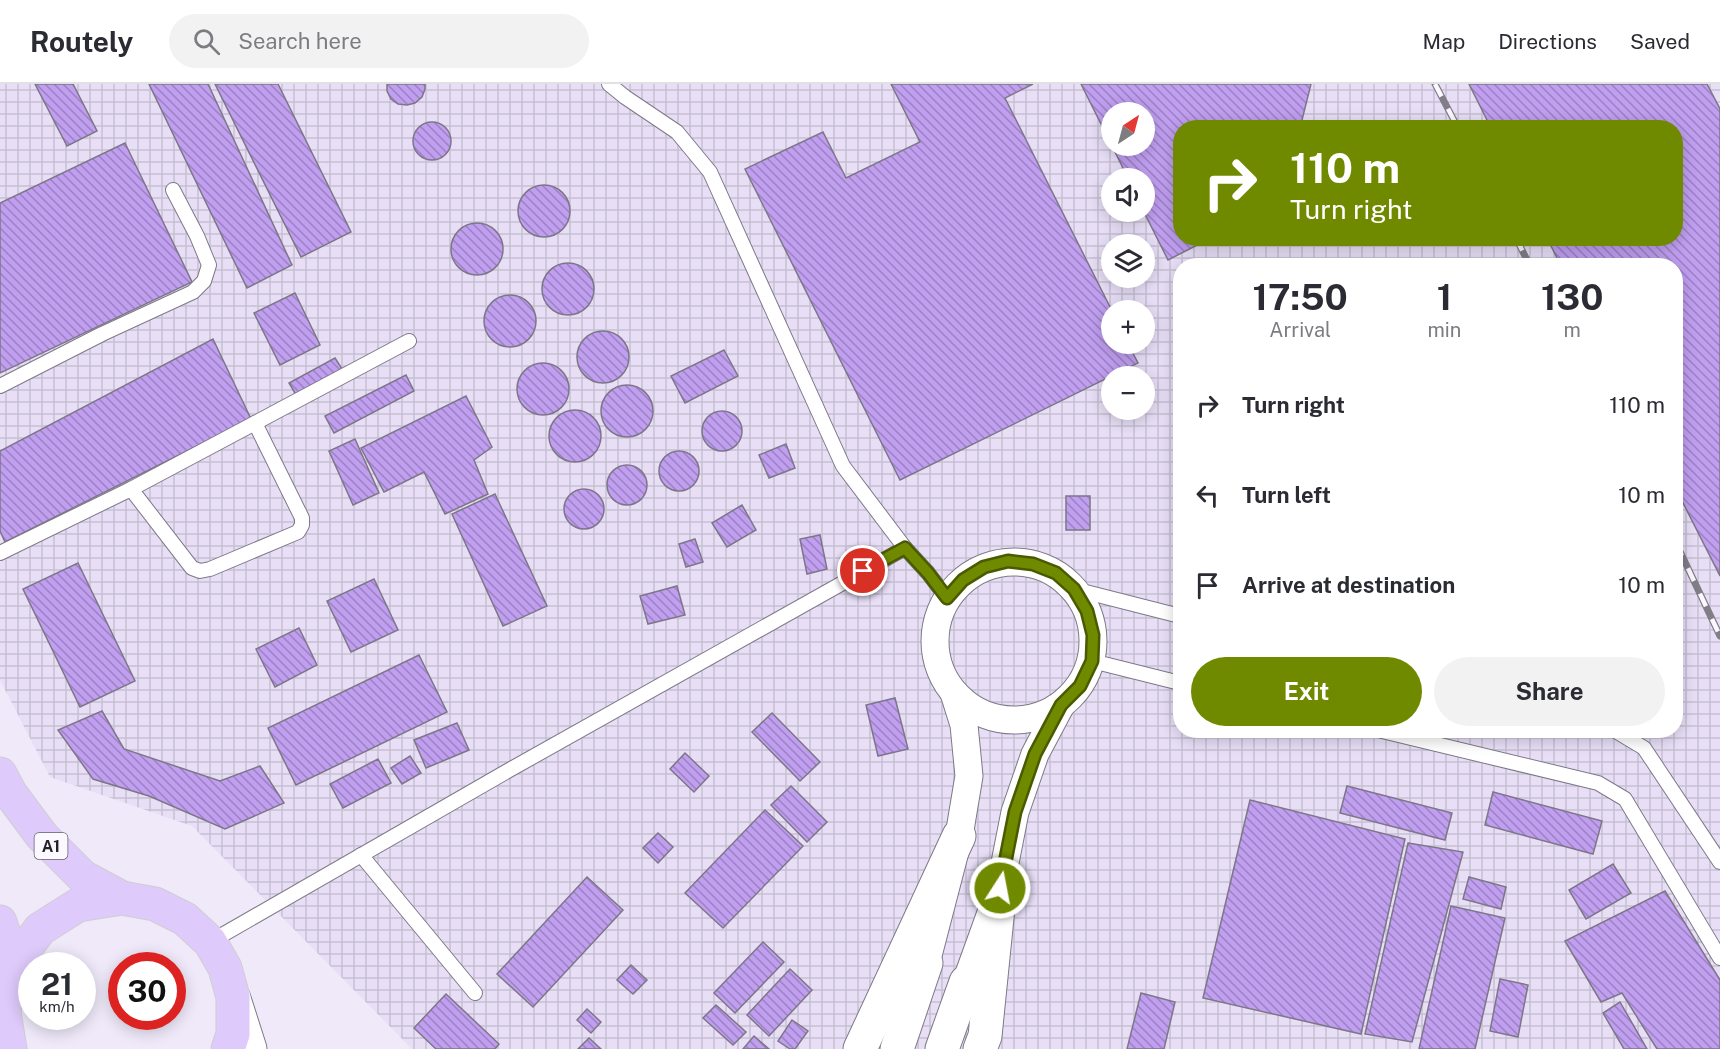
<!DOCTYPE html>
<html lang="en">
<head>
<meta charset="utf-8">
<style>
	body { margin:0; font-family:"Public Sans",sans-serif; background:#f2f2f3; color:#2b2b33; height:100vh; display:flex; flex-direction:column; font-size:22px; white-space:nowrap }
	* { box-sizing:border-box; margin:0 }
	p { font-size:20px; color:#7c7c81 }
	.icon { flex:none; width:33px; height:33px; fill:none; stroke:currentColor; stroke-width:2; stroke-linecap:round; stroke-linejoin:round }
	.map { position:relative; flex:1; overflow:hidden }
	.side { position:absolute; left:1173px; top:174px; width:510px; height:480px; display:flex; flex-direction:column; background:#fff; border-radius:24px; box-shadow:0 3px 15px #0003 }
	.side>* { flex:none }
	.guide { position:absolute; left:1173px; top:36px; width:510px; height:126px; border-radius:24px; box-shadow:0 3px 15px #0003; background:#708a00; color:#fff; overflow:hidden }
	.needle { width:39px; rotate:36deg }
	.controls { position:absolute; left:1101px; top:18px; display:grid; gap:12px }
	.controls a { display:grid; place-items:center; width:54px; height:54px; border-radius:50%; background:#fff; box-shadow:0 3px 15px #0003; font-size:30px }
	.speed { position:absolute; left:18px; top:868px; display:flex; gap:12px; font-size:30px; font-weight:700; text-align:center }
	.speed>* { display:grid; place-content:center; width:78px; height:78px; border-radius:50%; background:#fff; box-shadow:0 3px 15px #0003; line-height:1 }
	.speed small { font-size:15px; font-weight:400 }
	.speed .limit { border:9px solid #d22; background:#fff; color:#111 }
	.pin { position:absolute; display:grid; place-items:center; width:51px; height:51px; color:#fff; margin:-26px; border:3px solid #fff; border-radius:50%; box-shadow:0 2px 6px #0007 }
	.me { position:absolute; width:66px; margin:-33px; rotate:11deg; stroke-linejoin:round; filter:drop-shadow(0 0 4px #0008) }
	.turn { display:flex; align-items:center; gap:21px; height:126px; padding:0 18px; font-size:27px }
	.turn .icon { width:78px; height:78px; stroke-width:2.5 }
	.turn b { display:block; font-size:42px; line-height:51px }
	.eta { display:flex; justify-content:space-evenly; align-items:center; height:102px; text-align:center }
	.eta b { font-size:36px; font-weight:700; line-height:42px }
	.primary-button { display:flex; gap:12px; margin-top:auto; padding:12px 18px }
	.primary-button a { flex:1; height:69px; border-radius:36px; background:#708a00; color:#fff; font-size:24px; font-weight:700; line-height:69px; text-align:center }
	.primary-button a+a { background:#f2f2f3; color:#2b2b33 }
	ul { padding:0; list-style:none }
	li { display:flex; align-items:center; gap:18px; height:90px; padding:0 18px }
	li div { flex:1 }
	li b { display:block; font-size:22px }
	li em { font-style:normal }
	header { display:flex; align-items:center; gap:36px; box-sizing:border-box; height:84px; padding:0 30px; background:#fff; border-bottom:2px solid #e1e1e2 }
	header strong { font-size:28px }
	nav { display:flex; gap:33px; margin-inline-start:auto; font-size:21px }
	.search { width:420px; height:54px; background:#f2f2f3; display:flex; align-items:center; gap:15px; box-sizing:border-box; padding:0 21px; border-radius:33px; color:#7c7c81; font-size:22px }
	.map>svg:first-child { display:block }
	.industrial { fill:url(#industrial-grid); fill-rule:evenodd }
	.building { fill:url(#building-back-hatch); stroke:#7c7786; stroke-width:1.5; fill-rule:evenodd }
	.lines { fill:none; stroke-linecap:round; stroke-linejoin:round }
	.lane-casing { stroke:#7e7987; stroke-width:16 }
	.street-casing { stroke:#7e7987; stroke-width:29 }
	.secondary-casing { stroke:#7e7987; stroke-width:35 }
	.primary-casing { stroke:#cfced0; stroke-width:35 }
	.lane { stroke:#fff; stroke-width:14 }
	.street { stroke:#fff; stroke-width:27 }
	.secondary { stroke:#fff; stroke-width:33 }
	.primary { stroke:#decafb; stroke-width:33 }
	.rail-casing { stroke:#817e88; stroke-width:7 }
	.rail { stroke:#fbf8ff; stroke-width:4.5; stroke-dasharray:14; stroke-linecap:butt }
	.route-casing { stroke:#495a00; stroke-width:15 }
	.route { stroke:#708a00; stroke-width:10 }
	.labels { text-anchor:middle; stroke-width:5; stroke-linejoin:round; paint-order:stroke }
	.shield { fill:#fbf8ff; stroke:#646268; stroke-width:1.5 }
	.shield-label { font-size:16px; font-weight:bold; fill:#242228 }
</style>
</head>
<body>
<header>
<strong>Routely</strong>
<div class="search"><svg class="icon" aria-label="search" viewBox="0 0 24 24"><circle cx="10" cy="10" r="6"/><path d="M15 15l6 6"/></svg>Search here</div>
<nav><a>Map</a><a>Directions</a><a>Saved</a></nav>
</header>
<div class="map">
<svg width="1720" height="965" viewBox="0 0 1720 965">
	<defs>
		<pattern id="industrial-grid" width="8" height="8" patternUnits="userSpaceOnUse" patternTransform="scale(1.5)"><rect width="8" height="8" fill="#e8dff7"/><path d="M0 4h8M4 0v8" fill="none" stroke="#c7bfd4"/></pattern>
		<pattern id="building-back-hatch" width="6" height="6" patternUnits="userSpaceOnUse" patternTransform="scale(1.5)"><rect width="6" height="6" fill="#c09ff1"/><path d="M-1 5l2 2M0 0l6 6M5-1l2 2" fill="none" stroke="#9c81c3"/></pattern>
	</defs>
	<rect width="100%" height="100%" fill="#efe9f9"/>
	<!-- industrial -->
	<path class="industrial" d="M0 0H1720V965H412L192 742 50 693 0 596ZM1112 28H1144V62H1112ZM1180 44H1676V154H1180ZM1112 94H1144V128H1112ZM1112 160H1144V194H1112ZM1180 182H1676V646H1180ZM1112 226H1144V260H1112ZM1112 292H1144V326H1112Z"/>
	<!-- building -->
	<g class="building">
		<polygon points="35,0 73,0 97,47 67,62"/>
		<polygon points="149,0 208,0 292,181 247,204"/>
		<polygon points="215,0 278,0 351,148 301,173"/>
		<polygon points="387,0 425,0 425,5 422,13 415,19 407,21 398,20 391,15 387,7"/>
		<polygon points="891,0 1033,0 1005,14 1112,227 1112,260 1128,260 1138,279 900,396 745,85 823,48 846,94 920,58"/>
		<path d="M1081 0H1311L1300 44H1180V154H1211L1168 176 1144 128V94H1128ZM1112 28H1144V62H1112Z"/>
		<polygon points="1469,0 1707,0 1720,25 1720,492 1676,405 1676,182 1561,182 1547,154 1676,154 1676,44 1491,44"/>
		<circle cx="432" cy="57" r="19"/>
		<polygon points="125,59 192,198 0,289 0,119"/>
		<circle cx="544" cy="127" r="26"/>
		<circle cx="477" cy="165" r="26"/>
		<circle cx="568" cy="205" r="26"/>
		<polygon points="295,209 320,261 280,281 254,229"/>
		<circle cx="510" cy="237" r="26"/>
		<circle cx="603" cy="273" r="26"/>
		<polygon points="213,255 251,335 5,458 0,447 0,367"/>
		<polygon points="724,266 738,292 685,319 671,292"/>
		<polygon points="335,274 344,288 298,314 289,299"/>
		<circle cx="543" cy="305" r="26"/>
		<polygon points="406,291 414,307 334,349 325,332"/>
		<circle cx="627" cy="327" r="26"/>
		<polygon points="466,312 492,363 474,376 488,410 445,430 424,388 384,408 361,364"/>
		<circle cx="575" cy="352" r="26"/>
		<circle cx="722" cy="347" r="20"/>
		<polygon points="355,355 379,409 353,421 329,367"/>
		<polygon points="786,360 795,384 769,394 759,371"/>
		<circle cx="679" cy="387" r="20"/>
		<circle cx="627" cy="401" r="20"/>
		<circle cx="584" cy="425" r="20"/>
		<polygon points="495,410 547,522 503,542 452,430"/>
		<rect x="1066" y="412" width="24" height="34"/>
		<polygon points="742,421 756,446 727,463 712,439"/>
		<polygon points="820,451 827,485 807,490 800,455"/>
		<polygon points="695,455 703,478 686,483 679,460"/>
		<polygon points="78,479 135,597 80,623 23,505"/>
		<polygon points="374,495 398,546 351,568 327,517"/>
		<polygon points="677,502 685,531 648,540 640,512"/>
		<polygon points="299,544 317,581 275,603 256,565"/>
		<polygon points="419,571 447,628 296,701 268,644"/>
		<polygon points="895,614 908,665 878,672 866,621"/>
		<polygon points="102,627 124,665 220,697 260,682 284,719 225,745 149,712 93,695 58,646"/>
		<polygon points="772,629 820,678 800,697 752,648"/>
		<polygon points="457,639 469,666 426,684 414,656"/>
		<polygon points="685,669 709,692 694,708 670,685"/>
		<polygon points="410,672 421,689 402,700 391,684"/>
		<polygon points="378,675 391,699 343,724 330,700"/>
		<polygon points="791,702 827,738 807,758 771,721"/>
		<polygon points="1347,702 1452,729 1445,756 1340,729"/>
		<polygon points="1493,708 1602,737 1593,770 1485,741"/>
		<polygon points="1250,716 1405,755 1361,950 1203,914"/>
		<polygon points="765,726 803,762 723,844 685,809"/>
		<polygon points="658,749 673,763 658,779 643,764"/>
		<polygon points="1408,759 1463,768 1412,958 1365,950"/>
		<polygon points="1613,780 1631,809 1586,835 1569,806"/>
		<polygon points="587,793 623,826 533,923 497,890"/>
		<polygon points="1469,793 1506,803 1501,825 1463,815"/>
		<polygon points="1665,807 1720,896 1720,965 1657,965 1622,909 1601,918 1565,857"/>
		<polygon points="1451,822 1505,834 1475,965 1419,965"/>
		<polygon points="763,858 784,878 735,929 714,909"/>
		<polygon points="631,881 647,896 633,910 617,896"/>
		<polygon points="790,885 812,906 769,952 747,931"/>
		<polygon points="1500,895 1528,901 1518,953 1490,947"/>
		<polygon points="1141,909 1175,918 1164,965 1127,965"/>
		<polygon points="446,910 499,960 495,965 436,965 414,944"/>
		<polygon points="1620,918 1647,965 1624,965 1603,929"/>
		<polygon points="716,921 746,948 733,961 703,934"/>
		<polygon points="587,925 601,938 591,949 577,936"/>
		<polygon points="792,936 808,947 795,965 790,965 778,957"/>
		<polygon points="754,952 769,965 743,965"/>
		<polygon points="589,954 601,965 578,965"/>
	</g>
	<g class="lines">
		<!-- lane casing -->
		<g class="lane-casing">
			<g id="lane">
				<polyline points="609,0 625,13 677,48 710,88 843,382 905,464 928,489 947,514"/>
				<polyline points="0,302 102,250 193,208 204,197 209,181 197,152 173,106"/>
				<polyline points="131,405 409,257"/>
				<polyline points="0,469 131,405 192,484 200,487 210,485 298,448 302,441 302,434 255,339"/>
				<polyline points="1074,505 1180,532"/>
				<polyline points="1092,577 1180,599"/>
				<polyline points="1378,646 1598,699 1625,715 1720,874"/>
				<polyline points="1614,646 1644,664 1720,778"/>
				<polyline points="361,771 475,909"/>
				<polyline points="210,858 511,685 905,464"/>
			</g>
		</g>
		<!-- street casing -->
		<g class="street-casing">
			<g id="street">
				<circle cx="1014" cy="557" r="79"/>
				<polyline points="926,879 959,752 969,692 964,641 954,609"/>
				<polyline points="966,898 1000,804 1015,728 1035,670 1061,621"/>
			</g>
		</g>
		<!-- secondary casing -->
		<g class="secondary-casing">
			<g id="secondary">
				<polyline points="234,915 250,965"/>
				<polyline points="860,965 959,752"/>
				<polyline points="897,965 926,879"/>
				<polyline points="942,965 966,898"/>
				<polyline points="980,965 985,952 1000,804"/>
			</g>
		</g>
		<!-- primary casing -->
		<g class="primary-casing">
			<g id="primary">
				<polyline points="0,690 10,709 42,752 83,793 122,814"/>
				<polyline points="0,838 14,880"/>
				<polyline points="10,965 4,928 8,894 14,880 40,845 78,821 122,814 155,820 185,835 210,858 225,884 233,913 233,950 228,965"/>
			</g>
		</g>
		<!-- lane -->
		<use href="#lane" class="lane"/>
		<!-- street -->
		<use href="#street" class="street"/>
		<!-- secondary -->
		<use href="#secondary" class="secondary"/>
		<!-- primary -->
		<use href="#primary" class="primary"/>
		<!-- rail casing -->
		<g class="rail-casing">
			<g id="rail">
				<polyline points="1435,0 1458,44"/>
				<polyline points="1516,154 1530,182"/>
				<polyline points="1676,459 1720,552"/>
			</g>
		</g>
		<!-- rail -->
		<use href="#rail" class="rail"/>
	</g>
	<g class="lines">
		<!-- route casing -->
		<g class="route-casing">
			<polyline id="route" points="863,487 905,464 928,489 947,514 963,496 984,483 1008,477 1033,480 1056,489 1074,505 1087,527 1093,551 1092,577 1080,602 1061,621 1035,670 1015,728 1000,804"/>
		</g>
		<!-- route -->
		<use href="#route" class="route"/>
	</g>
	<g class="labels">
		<!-- shield labels -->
		<rect class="shield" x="34.5" y="749" width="33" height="26" rx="4.5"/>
		<g class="shield-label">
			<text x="51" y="768">A1</text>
		</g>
	</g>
</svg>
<div class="controls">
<a><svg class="needle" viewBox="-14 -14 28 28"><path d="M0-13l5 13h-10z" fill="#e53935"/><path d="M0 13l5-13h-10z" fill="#7c7c81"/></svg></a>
<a><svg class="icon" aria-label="sound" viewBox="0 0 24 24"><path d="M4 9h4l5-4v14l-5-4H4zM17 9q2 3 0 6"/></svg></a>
<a><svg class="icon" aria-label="layers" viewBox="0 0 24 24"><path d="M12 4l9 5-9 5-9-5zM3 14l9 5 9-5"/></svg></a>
<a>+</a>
<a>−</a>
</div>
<div class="speed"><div>21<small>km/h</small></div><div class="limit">30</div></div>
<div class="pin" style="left:863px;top:487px;background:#d93025"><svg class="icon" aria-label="arrive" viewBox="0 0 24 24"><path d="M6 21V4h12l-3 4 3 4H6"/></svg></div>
<svg class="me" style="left:1000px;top:804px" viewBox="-20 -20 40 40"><circle r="17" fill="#708a00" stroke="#fff" stroke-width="3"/><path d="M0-11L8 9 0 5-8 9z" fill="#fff"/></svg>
<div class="guide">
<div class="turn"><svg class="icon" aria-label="right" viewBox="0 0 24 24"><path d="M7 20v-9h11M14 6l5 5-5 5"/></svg><div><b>110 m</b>Turn right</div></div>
</div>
<section class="side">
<div class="eta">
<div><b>17:50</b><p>Arrival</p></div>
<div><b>1</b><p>min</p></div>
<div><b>130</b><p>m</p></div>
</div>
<ul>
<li><svg class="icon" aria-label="right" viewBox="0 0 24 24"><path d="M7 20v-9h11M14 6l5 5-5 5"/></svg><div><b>Turn right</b></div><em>110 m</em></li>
<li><svg class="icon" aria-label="left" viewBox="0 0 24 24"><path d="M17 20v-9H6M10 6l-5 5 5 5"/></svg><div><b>Turn left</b></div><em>10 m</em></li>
<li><svg class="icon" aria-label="arrive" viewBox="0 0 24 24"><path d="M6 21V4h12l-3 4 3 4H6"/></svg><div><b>Arrive at destination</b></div><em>10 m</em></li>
</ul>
<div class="primary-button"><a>Exit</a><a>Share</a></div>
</section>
</div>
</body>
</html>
